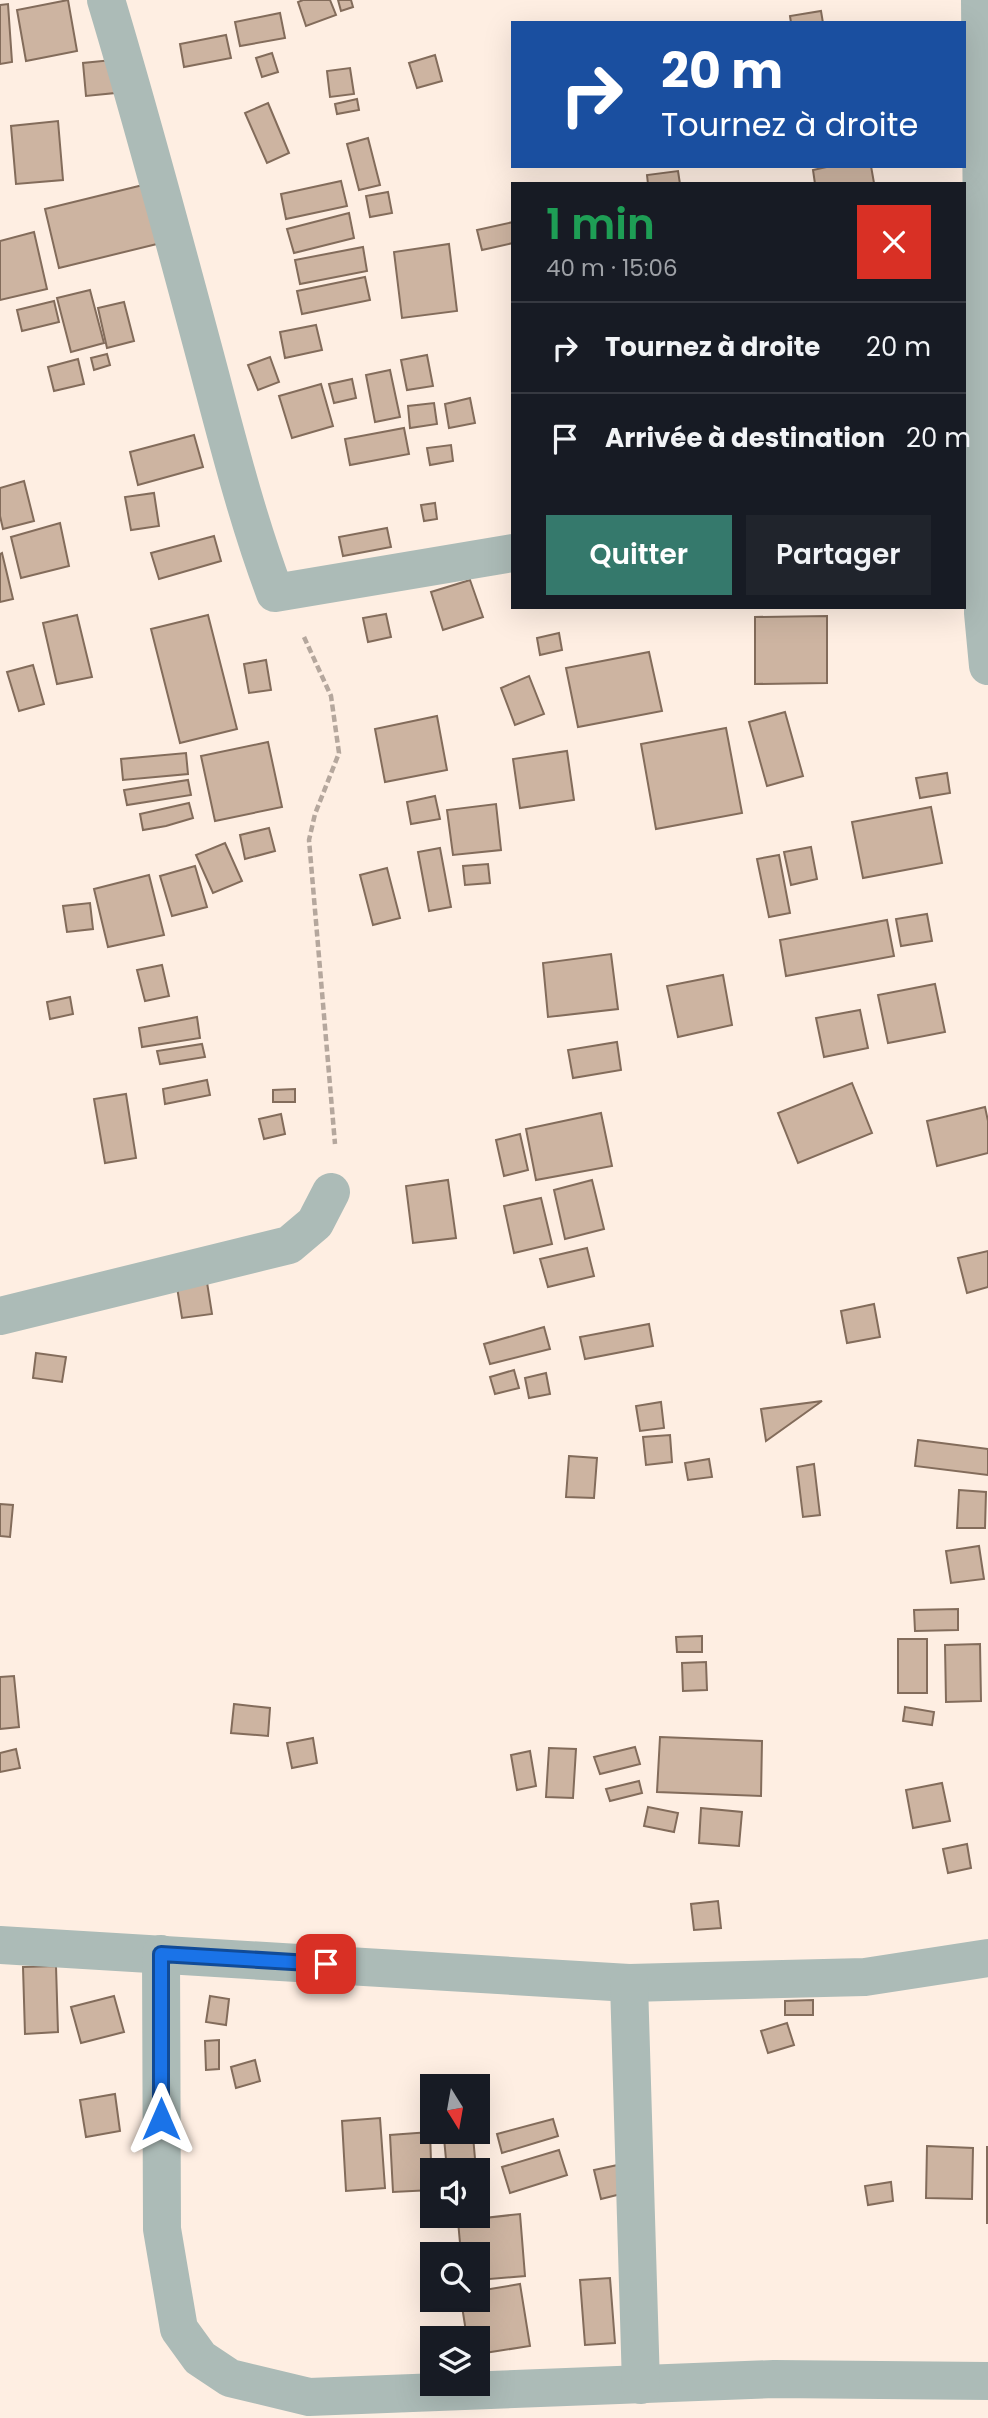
<!DOCTYPE html>
<html lang="fr">
<head>
<meta charset="utf-8">
<style>
	body { margin:0; font-family:Poppins,sans-serif; background:#20242c; color:#f1f3f6; height:100vh; display:flex; flex-direction:column; font-size:26px; white-space:nowrap }
	* { box-sizing:border-box; margin:0 }
	p { font-size:23px; color:#9ea1a6 }
	.icon { flex:none; width:38px; height:38px; fill:none; stroke:currentColor; stroke-width:2; stroke-linecap:round; stroke-linejoin:round }
	.map { position:relative; flex:1; overflow:hidden }
	.panel { position:absolute; left:511px; top:182px; width:455px; height:427px; display:flex; flex-direction:column; background:#171b24; border-radius:0px; box-shadow:0 7px 28px #0002 }
	.panel>* { flex:none }
	.banner { position:absolute; left:511px; top:21px; width:455px; height:147px; border-radius:0px; box-shadow:0 7px 28px #0002; background:#1a4fa0; color:#fff; overflow:hidden }
	.needle { width:46px; rotate:169deg }
	.buttons { position:absolute; left:420px; top:2074px; display:grid; gap:14px }
	.buttons a { display:grid; place-items:center; width:70px; height:70px; border-radius:0px; background:#171b24; box-shadow:0 7px 28px #0002; font-size:35px }
	.pin { position:absolute; display:grid; place-items:center; width:60px; height:60px; color:#fff; margin:-30px; border-radius:14px; box-shadow:0 4px 10px #0006 }
	.me { position:absolute; width:77px; margin:-38px; rotate:0deg; stroke-linejoin:round; filter:drop-shadow(0 0 5px #0008) }
	.turn { display:flex; align-items:center; gap:24px; height:147px; padding:0 35px; font-size:32px }
	.turn .icon { width:91px; height:91px; stroke-width:2.5 }
	.turn b { display:block; font-size:49px; line-height:60px }
	.round { display:grid; place-items:center; flex:none; width:74px; height:74px; border-radius:0px; background:#20242c }
	.head { display:flex; align-items:center; justify-content:space-between; height:119px; padding:0 35px }
	h1 { font-size:42px; font-weight:600; line-height:52px; color:#1e9e55 }
	.cta { display:flex; gap:14px; margin-top:auto; padding:14px 35px }
	.cta a { flex:1; height:80px; border-radius:0px; background:#35796c; color:#fff; font-size:28px; font-weight:600; line-height:80px; text-align:center }
	.cta a+a { background:#20242c; color:#f1f3f6 }
	ul { padding:0; list-style:none }
	li { display:flex; align-items:center; gap:21px; height:91px; padding:0 35px; border-top:2px solid #363941 }
	li div { flex:1 }
	li b { display:block; font-size:26px }
	li em { font-style:normal }
	.map>svg:first-child { display:block }
	.building { fill:#cdb4a1; stroke:#836c5b; stroke-width:2 }
	.lines { fill:none; stroke-linecap:round; stroke-linejoin:round }
	.path { stroke:#b5a79d; stroke-width:4.5; stroke-dasharray:7 3.5; stroke-linecap:butt }
	.minor { stroke:#acbbb7; stroke-width:38 }
	.route-casing { stroke:#114b97; stroke-width:18 }
	.route { stroke:#1a73e8; stroke-width:12 }
</style>
</head>
<body>
<div class="map">
<svg width="988" height="2418" viewBox="0 0 988 2418">
	<rect width="100%" height="100%" fill="#feeee2"/>
	<!-- building -->
	<g class="building">
		<polygon points="68,0 77,51 26,61 17,10"/>
		<polygon points="303,0 330,0 336,15 306,26 298,2"/>
		<polygon points="338,0 351,0 353,7 341,11"/>
		<polygon points="8,4 12,62 0,64 0,5"/>
		<polygon points="821,11 823,23 791,23 790,16"/>
		<polygon points="280,13 285,38 240,46 235,22"/>
		<polygon points="226,35 231,58 184,67 180,44"/>
		<polygon points="272,53 278,72 262,77 256,58"/>
		<polygon points="435,55 442,81 417,88 409,63"/>
		<polygon points="112,60 115,93 86,96 83,63"/>
		<polygon points="350,68 354,94 330,97 327,71"/>
		<polygon points="357,99 359,110 337,114 335,104"/>
		<polygon points="268,103 289,153 267,163 245,113"/>
		<polygon points="58,121 63,180 16,184 11,126"/>
		<polygon points="368,138 380,185 359,190 347,144"/>
		<polygon points="831,166 871,166 874,183 815,184 813,170"/>
		<polygon points="678,171 680,184 648,184 647,175"/>
		<polygon points="341,181 347,206 286,219 281,194"/>
		<polygon points="143,185 157,244 59,268 45,209"/>
		<polygon points="388,192 392,213 370,217 366,196"/>
		<polygon points="349,213 354,238 294,253 287,229"/>
		<polygon points="513,222 513,243 482,250 477,230"/>
		<polygon points="34,232 47,289 0,300 0,241"/>
		<polygon points="449,244 457,311 402,318 394,252"/>
		<polygon points="363,247 367,271 300,284 295,260"/>
		<polygon points="365,277 370,300 302,314 297,291"/>
		<polygon points="90,290 104,343 71,352 57,298"/>
		<polygon points="54,301 59,322 22,331 17,310"/>
		<polygon points="124,302 134,341 107,348 98,308"/>
		<polygon points="316,325 322,350 285,358 280,332"/>
		<polygon points="107,354 110,365 94,370 91,358"/>
		<polygon points="427,355 433,386 407,390 401,360"/>
		<polygon points="270,357 279,382 258,390 248,365"/>
		<polygon points="78,359 84,384 54,391 48,367"/>
		<polygon points="390,370 400,417 375,422 366,375"/>
		<polygon points="352,379 356,398 334,403 329,384"/>
		<polygon points="321,384 333,426 292,438 279,396"/>
		<polygon points="470,398 475,423 449,428 445,404"/>
		<polygon points="434,403 437,424 410,428 408,406"/>
		<polygon points="404,428 409,454 350,465 345,439"/>
		<polygon points="194,435 203,467 138,485 130,452"/>
		<polygon points="451,445 453,461 430,465 427,448"/>
		<polygon points="24,481 34,521 3,529 0,516 0,488"/>
		<polygon points="154,493 159,526 131,530 125,497"/>
		<polygon points="435,503 437,519 424,521 421,505"/>
		<polygon points="60,523 69,566 21,578 11,537"/>
		<polygon points="387,528 391,547 343,556 339,537"/>
		<polygon points="214,536 221,561 159,579 151,553"/>
		<polygon points="2,553 13,599 0,602 0,554"/>
		<polygon points="470,580 483,617 443,630 431,592"/>
		<polygon points="386,614 391,637 368,642 363,618"/>
		<polygon points="77,615 92,677 57,684 43,623"/>
		<polygon points="208,615 237,729 180,743 151,629"/>
		<polygon points="827,616 827,683 755,684 755,617"/>
		<polygon points="559,633 562,650 540,655 537,638"/>
		<polygon points="649,652 662,711 578,727 566,668"/>
		<polygon points="266,660 271,690 249,693 244,664"/>
		<polygon points="33,665 44,704 19,711 7,672"/>
		<polygon points="529,676 544,714 515,725 501,688"/>
		<polygon points="785,712 803,776 767,786 749,722"/>
		<polygon points="437,716 447,770 385,782 375,729"/>
		<polygon points="726,728 742,813 656,829 641,744"/>
		<polygon points="268,742 282,807 215,821 201,756"/>
		<polygon points="567,751 574,800 520,808 513,759"/>
		<polygon points="186,753 188,774 123,780 121,759"/>
		<polygon points="947,773 950,793 920,798 916,778"/>
		<polygon points="188,780 191,795 127,805 124,790"/>
		<polygon points="435,796 440,819 411,824 407,802"/>
		<polygon points="189,803 193,818 166,826 143,830 140,814"/>
		<polygon points="496,804 501,850 453,855 447,810"/>
		<polygon points="931,807 942,863 863,878 852,822"/>
		<polygon points="269,828 275,851 245,859 240,835"/>
		<polygon points="225,843 242,881 213,893 196,855"/>
		<polygon points="811,847 817,879 791,885 784,852"/>
		<polygon points="440,848 451,907 429,911 418,852"/>
		<polygon points="779,855 790,913 769,917 757,859"/>
		<polygon points="488,864 490,883 465,885 463,866"/>
		<polygon points="195,866 207,907 172,916 160,876"/>
		<polygon points="387,868 400,918 373,925 360,875"/>
		<polygon points="149,875 164,935 108,947 94,889"/>
		<polygon points="90,903 93,929 67,932 63,906"/>
		<polygon points="927,914 932,941 901,946 896,919"/>
		<polygon points="887,920 894,956 786,976 780,940"/>
		<polygon points="611,954 618,1009 548,1017 543,963"/>
		<polygon points="162,965 169,996 145,1001 137,970"/>
		<polygon points="723,975 732,1025 678,1037 667,986"/>
		<polygon points="935,984 945,1032 888,1043 878,995"/>
		<polygon points="70,997 73,1014 50,1019 47,1002"/>
		<polygon points="860,1010 868,1048 824,1057 816,1018"/>
		<polygon points="197,1017 200,1038 142,1047 139,1028"/>
		<polygon points="617,1042 621,1070 573,1078 568,1050"/>
		<polygon points="202,1044 205,1057 160,1064 157,1051"/>
		<polygon points="207,1080 210,1095 165,1104 163,1089"/>
		<polygon points="852,1083 872,1133 798,1163 778,1113"/>
		<polygon points="295,1089 295,1102 273,1102 273,1090"/>
		<polygon points="126,1094 136,1158 105,1163 94,1099"/>
		<polygon points="985,1107 988,1121 988,1153 937,1166 927,1121"/>
		<polygon points="601,1113 612,1166 536,1180 526,1129"/>
		<polygon points="281,1114 285,1134 264,1139 259,1119"/>
		<polygon points="520,1134 528,1170 504,1176 496,1140"/>
		<polygon points="448,1180 456,1238 413,1243 406,1186"/>
		<polygon points="592,1180 604,1229 565,1239 554,1190"/>
		<polygon points="541,1198 552,1244 514,1253 504,1206"/>
		<polygon points="587,1248 594,1276 548,1287 540,1259"/>
		<polygon points="988,1251 988,1287 967,1293 958,1258"/>
		<polygon points="206,1276 212,1314 182,1318 176,1281"/>
		<polygon points="874,1304 880,1337 847,1343 841,1311"/>
		<polygon points="649,1324 653,1346 585,1359 580,1337"/>
		<polygon points="544,1327 550,1349 490,1364 484,1344"/>
		<polygon points="36,1353 66,1357 62,1382 33,1378"/>
		<polygon points="514,1370 519,1388 495,1394 490,1377"/>
		<polygon points="546,1373 550,1394 529,1398 525,1378"/>
		<polygon points="822,1401 766,1441 761,1409"/>
		<polygon points="661,1402 664,1428 640,1431 636,1406"/>
		<polygon points="670,1435 672,1462 646,1465 643,1437"/>
		<polygon points="918,1440 988,1449 988,1475 915,1466"/>
		<polygon points="569,1456 597,1458 594,1498 566,1497"/>
		<polygon points="709,1459 712,1477 688,1480 685,1463"/>
		<polygon points="814,1464 820,1515 803,1517 797,1467"/>
		<polygon points="959,1490 986,1492 985,1528 957,1528"/>
		<polygon points="0,1504 13,1505 10,1537 0,1536"/>
		<polygon points="979,1546 984,1579 951,1583 946,1551"/>
		<polygon points="958,1609 958,1630 915,1631 914,1610"/>
		<polygon points="702,1636 702,1652 677,1652 676,1637"/>
		<rect x="898" y="1639" width="29" height="54"/>
		<polygon points="980,1644 981,1701 946,1702 945,1645"/>
		<polygon points="706,1662 707,1690 683,1691 682,1663"/>
		<polygon points="14,1676 19,1727 0,1729 0,1677"/>
		<polygon points="234,1704 270,1708 268,1736 231,1733"/>
		<polygon points="905,1707 934,1712 932,1725 903,1721"/>
		<polygon points="660,1737 762,1741 761,1796 657,1792"/>
		<polygon points="313,1738 317,1763 292,1768 287,1743"/>
		<polygon points="635,1747 640,1764 600,1774 594,1757"/>
		<polygon points="549,1748 576,1749 573,1798 546,1797"/>
		<polygon points="16,1749 20,1768 0,1772 0,1753"/>
		<polygon points="530,1751 536,1786 517,1790 511,1755"/>
		<polygon points="639,1781 642,1793 610,1801 606,1789"/>
		<polygon points="942,1783 950,1821 913,1828 906,1790"/>
		<polygon points="648,1807 678,1813 674,1832 644,1826"/>
		<polygon points="701,1808 742,1812 739,1846 699,1843"/>
		<polygon points="967,1844 971,1868 948,1873 943,1849"/>
		<polygon points="718,1901 721,1928 694,1930 691,1904"/>
		<polygon points="56,1966 58,2032 25,2034 23,1967"/>
		<polygon points="114,1996 124,2032 81,2043 71,2007"/>
		<polygon points="210,1996 229,1999 226,2025 206,2022"/>
		<polygon points="813,2000 813,2015 785,2015 785,2001"/>
		<polygon points="787,2023 794,2045 768,2053 761,2031"/>
		<polygon points="219,2040 219,2069 206,2070 205,2041"/>
		<polygon points="255,2060 260,2081 236,2088 231,2067"/>
		<polygon points="115,2094 120,2131 86,2137 80,2100"/>
		<polygon points="380,2118 385,2188 346,2191 342,2121"/>
		<polygon points="553,2119 558,2136 502,2153 497,2134"/>
		<polygon points="430,2132 432,2190 393,2192 390,2135"/>
		<polygon points="473,2136 476,2170 447,2170 444,2138"/>
		<polygon points="927,2146 973,2148 972,2199 926,2198"/>
		<polygon points="987,2147 988,2147 987,2224"/>
		<polygon points="559,2150 567,2175 510,2193 502,2167"/>
		<polygon points="627,2163 633,2191 601,2199 594,2170"/>
		<polygon points="891,2182 893,2201 868,2205 865,2186"/>
		<polygon points="520,2214 525,2276 478,2280 478,2254 461,2254 458,2221"/>
		<polygon points="610,2278 615,2343 585,2345 580,2280"/>
		<polygon points="520,2284 530,2346 478,2354 478,2338 467,2338 461,2300 478,2300 478,2291"/>
	</g>
	<g class="lines">
		<!-- path -->
		<polyline class="path" points="304,637 331,696 339,753 315,814 309,840 335,1144"/>
		<!-- minor -->
		<g class="minor">
			<path d="M106 0C141 116 172 232 203 348 225 430 245 513 275 593L513 553"/>
			<polyline points="980,0 984,474 983,613 988,666"/>
			<polyline points="0,1316 289,1245 315,1223 331,1192"/>
			<polyline points="0,1945 629,1983 865,1977 988,1958"/>
			<polyline points="161,1954 162,2229 179,2329 200,2358 230,2378 309,2397 774,2379 988,2381"/>
			<polyline points="629,1983 641,2385"/>
		</g>
	</g>
	<g class="lines">
		<!-- route casing -->
		<g class="route-casing">
			<polyline id="route" points="161,2119 161,1954 326,1964"/>
		</g>
		<!-- route -->
		<use href="#route" class="route"/>
	</g>
</svg>
<div class="buttons">
<a><svg class="needle" viewBox="-14 -14 28 28"><path d="M0-13l5 13h-10z" fill="#e53935"/><path d="M0 13l5-13h-10z" fill="#9ea1a6"/></svg></a>
<a><svg class="icon" aria-label="sound" viewBox="0 0 24 24"><path d="M4 9h4l5-4v14l-5-4H4zM17 9q2 3 0 6"/></svg></a>
<a><svg class="icon" aria-label="search" viewBox="0 0 24 24"><circle cx="10" cy="10" r="6"/><path d="M15 15l6 6"/></svg></a>
<a><svg class="icon" aria-label="layers" viewBox="0 0 24 24"><path d="M12 4l9 5-9 5-9-5zM3 14l9 5 9-5"/></svg></a>
</div>
<div class="pin" style="left:326px;top:1964px;background:#d93025"><svg class="icon" aria-label="arrive" viewBox="0 0 24 24"><path d="M6 21V4h12l-3 4 3 4H6"/></svg></div>
<svg class="me" style="left:161px;top:2119px" viewBox="-20 -20 40 40"><path d="M0-17L14 15 0 8-14 15z" fill="#1a73e8" stroke="#fff" stroke-width="4"/></svg>
<div class="banner">
<div class="turn"><svg class="icon" aria-label="right" viewBox="0 0 24 24"><path d="M7 20v-9h11M14 6l5 5-5 5"/></svg><div><b>20 m</b>Tournez à droite</div></div>
</div>
<section class="panel">
<div class="head"><div><h1>1 min</h1><p>40 m · 15:06</p></div><a class="round" style="background:#d93025;color:#fff"><svg class="icon" aria-label="close" viewBox="0 0 24 24"><path d="M6 6l12 12M18 6L6 18"/></svg></a></div>
<ul>
<li><svg class="icon" aria-label="right" viewBox="0 0 24 24"><path d="M7 20v-9h11M14 6l5 5-5 5"/></svg><div><b>Tournez à droite</b></div><em>20 m</em></li>
<li><svg class="icon" aria-label="arrive" viewBox="0 0 24 24"><path d="M6 21V4h12l-3 4 3 4H6"/></svg><div><b>Arrivée à destination</b></div><em>20 m</em></li>
</ul>
<div class="cta"><a>Quitter</a><a>Partager</a></div>
</section>
</div>
</body>
</html>
